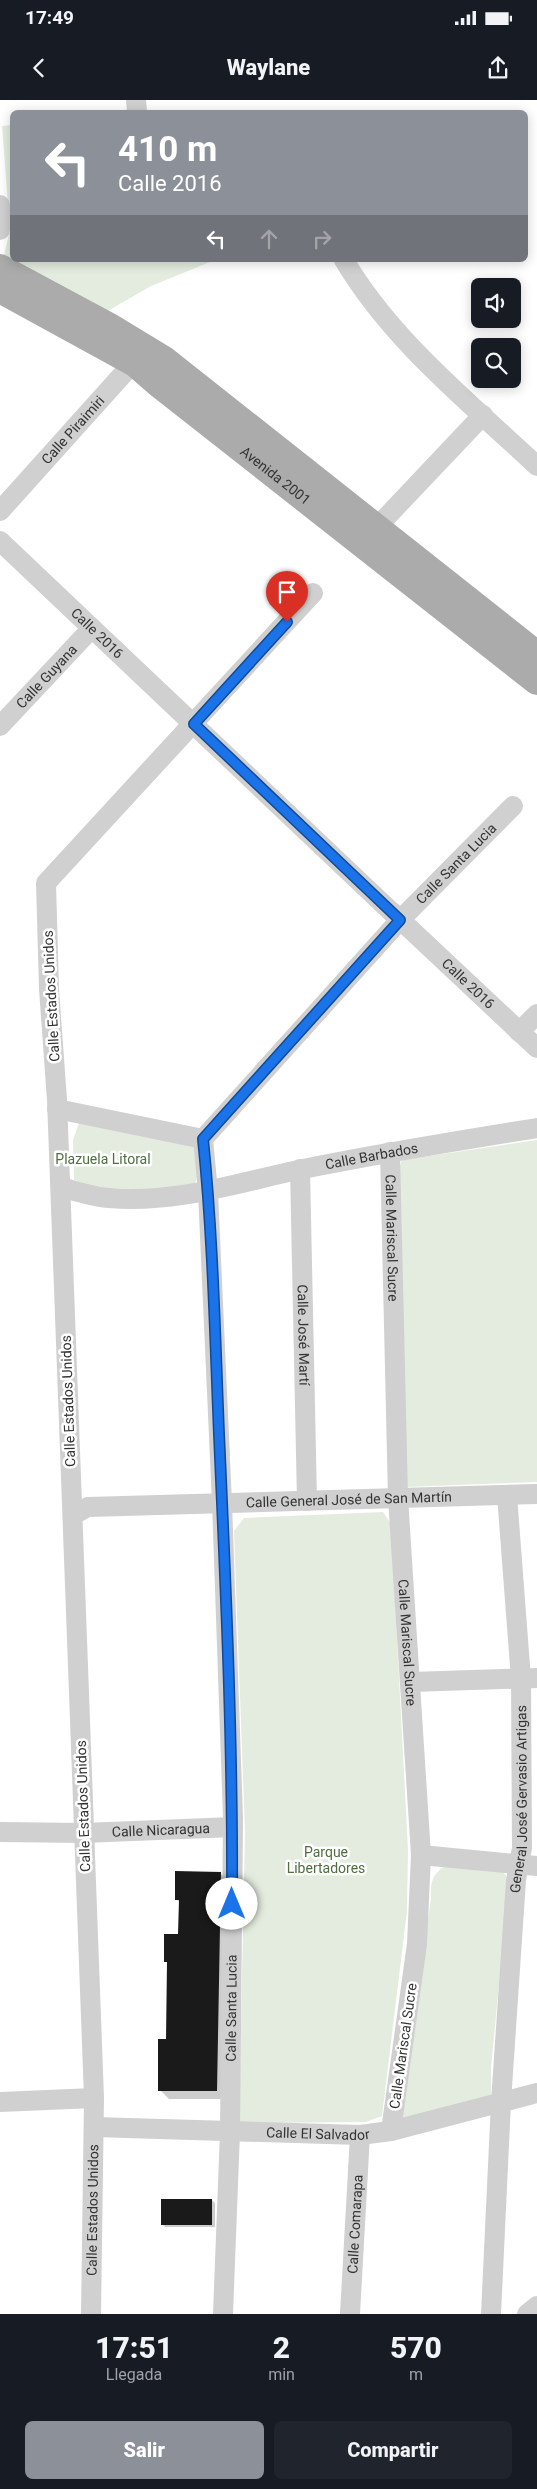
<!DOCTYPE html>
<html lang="es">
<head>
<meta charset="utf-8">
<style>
	body { margin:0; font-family:Roboto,sans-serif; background:#20242c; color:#f1f3f6; height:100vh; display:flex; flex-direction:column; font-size:19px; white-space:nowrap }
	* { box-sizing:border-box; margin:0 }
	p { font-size:16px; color:#9ea1a6 }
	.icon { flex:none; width:28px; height:28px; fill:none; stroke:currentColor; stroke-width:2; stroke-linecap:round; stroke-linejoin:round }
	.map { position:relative; height:2214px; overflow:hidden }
	.panel { display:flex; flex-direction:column; background:#171b24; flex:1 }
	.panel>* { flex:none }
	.hud { position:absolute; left:10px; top:10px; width:518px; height:152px; border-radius:8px; box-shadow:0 2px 12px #0003; background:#8c9099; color:#fff; overflow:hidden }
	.controls { position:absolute; left:471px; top:178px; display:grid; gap:10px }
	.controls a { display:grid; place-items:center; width:50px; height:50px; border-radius:8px; background:#171b24; box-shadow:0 2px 12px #0003; font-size:25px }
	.pin { position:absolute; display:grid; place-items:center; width:42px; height:42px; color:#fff; margin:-51px -21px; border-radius:50% 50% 50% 0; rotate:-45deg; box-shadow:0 0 5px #0007 }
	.pin .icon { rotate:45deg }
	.me { position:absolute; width:55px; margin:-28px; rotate:0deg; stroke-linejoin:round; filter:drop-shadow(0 0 4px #0008) }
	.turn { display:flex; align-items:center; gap:18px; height:105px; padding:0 25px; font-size:22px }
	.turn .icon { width:65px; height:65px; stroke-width:2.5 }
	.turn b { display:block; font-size:35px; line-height:42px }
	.lanes { display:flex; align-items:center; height:48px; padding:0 25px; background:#0003; justify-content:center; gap:25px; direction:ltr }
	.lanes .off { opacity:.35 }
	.eta { display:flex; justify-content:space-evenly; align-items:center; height:85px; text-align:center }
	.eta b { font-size:30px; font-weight:800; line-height:35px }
	.cta { display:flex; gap:10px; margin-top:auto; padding:10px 25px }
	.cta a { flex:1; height:58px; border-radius:8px; background:#8c9099; color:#fff; font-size:20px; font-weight:800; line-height:58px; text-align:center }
	.cta a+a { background:#20242c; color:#f1f3f6 }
	.status { display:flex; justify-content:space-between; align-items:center; height:35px; padding:0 25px; background:#171b24; direction:ltr }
	.status svg { height:14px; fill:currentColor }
	header { display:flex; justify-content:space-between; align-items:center; height:65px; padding:0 25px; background:#171b24; font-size:22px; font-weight:800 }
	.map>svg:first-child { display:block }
	.green { fill:#e4ecdf }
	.shadow { fill:#0003 }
	.building { fill:#1a1a1a }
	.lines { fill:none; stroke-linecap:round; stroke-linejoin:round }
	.minor { stroke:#d0d0d0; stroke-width:20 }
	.primary { stroke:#ababab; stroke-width:28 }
	.route-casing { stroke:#114b97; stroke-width:12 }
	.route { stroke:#1a73e8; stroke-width:9 }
	.labels { text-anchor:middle; stroke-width:5; stroke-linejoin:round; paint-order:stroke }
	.street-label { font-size:14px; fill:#333; stroke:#fff }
	.park-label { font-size:14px; fill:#4f6f40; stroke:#fff }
</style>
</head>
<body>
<div class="status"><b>17:49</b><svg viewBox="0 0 49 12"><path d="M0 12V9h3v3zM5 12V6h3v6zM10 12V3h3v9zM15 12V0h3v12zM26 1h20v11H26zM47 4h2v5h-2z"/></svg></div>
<header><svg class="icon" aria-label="back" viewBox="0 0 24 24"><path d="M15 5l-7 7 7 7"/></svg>Waylane<svg class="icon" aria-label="share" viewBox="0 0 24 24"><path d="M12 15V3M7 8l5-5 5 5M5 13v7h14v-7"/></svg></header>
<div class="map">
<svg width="537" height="2214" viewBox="0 0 537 2214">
	<rect width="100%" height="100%" fill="#fff"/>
	<!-- green -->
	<g class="green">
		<polygon points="12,25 12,160 215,160 151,186 104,213 3,159 10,131 2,26"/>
		<path d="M79 1023 193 1046C200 1058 200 1076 193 1088L174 1090 92 1088 74 1080 73 1040Z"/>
		<polygon points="537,1040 537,1382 406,1387 398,1072 402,1060"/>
		<polygon points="383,1412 391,1424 408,1750 407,1811 382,2016 366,2022 239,2023 245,1733 234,1431 244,1418"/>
		<path d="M448 1764 500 1770 506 1775 505 1821 491 1968V1994L485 2002 405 2022 398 2013 405 1985 431 1798C430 1781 433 1773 448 1764Z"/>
	</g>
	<!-- shadow -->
	<g class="shadow">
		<polygon points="220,1773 229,1782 225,1999 169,1999 160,1990 167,1940 169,1864 166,1861 180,1835 180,1803 176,1799"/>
		<polygon points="212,2100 215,2103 215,2127 165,2127 162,2124"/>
	</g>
	<!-- building -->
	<g class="building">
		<polygon points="175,1771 221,1772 217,1991 158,1991 158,1939 166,1939 167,1862 164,1862 164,1834 178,1834 179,1800 175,1800"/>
		<rect x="161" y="2099" width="51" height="26"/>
	</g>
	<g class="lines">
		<!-- minor -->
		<g class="minor">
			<polyline points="136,0 137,12"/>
			<polyline points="0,105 0,130"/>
			<path d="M344 160C392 241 469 302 537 366"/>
			<path id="s1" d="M0 411 142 253"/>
			<polyline points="376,428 483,315"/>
			<path id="s2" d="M0 441 400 820"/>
			<path id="s3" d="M0 626 92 528"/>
			<path id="s4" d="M391 811 537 948"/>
			<polyline points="519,932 537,914"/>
			<polyline points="57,1009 203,1039"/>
			<path id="s5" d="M390 1052 398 1398 421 1755 417 1844 391 2031"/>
			<path id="s6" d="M300 1069 307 1401"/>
			<path id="s7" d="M61 1087C76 1091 93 1097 109 1098 180 1104 245 1080 313 1067 388 1052 462 1040 537 1028"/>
			<path id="s8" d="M73 1415 88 1407 537 1394"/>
			<polyline points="411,1582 537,1578"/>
			<path id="s9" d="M0 1732 84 1733 233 1727"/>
			<polyline points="421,1755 537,1766"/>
			<polyline points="0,2002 94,1998"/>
			<path id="s10" d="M94 2027 360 2035 391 2031 537 1993"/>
			<path id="s11" d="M91 2214 94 1998 57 1000 49 889 46 783 313 493"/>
			<path id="s12" d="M223 2214 230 2032 233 1718 222 1403 208 1092 203 1039 400 820 513 706"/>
			<path id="s13" d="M350 2214 360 2035"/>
			<path id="s14" d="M491 2214 501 2002 516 1780 522 1748 521 1579 507 1395"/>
			<polyline points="527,2214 537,2206"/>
		</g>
		<!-- primary -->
		<g class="primary">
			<polyline points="0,168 108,226 164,260 537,555"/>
			<path id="s15" d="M0 189 135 263 158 283 537 581"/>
		</g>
	</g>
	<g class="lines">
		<!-- route casing -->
		<g class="route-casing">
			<path id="route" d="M232 1804C233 1647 226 1491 219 1334 215 1236 213 1137 203 1039L400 820 194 624 287 522"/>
		</g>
		<!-- route -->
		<use href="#route" class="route"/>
	</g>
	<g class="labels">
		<!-- street labels -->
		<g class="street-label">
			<text dy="5" stroke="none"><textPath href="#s1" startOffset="109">Calle Piraimiri</textPath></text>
			<text dy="5" stroke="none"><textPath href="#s15" startOffset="334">Avenida 2001</textPath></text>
			<text dy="5" stroke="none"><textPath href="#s2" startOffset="134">Calle 2016</textPath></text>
			<text dy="5" stroke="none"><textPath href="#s3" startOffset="68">Calle Guyana</textPath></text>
			<text dy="5" stroke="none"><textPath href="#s12" startOffset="1550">Calle Santa Lucia</textPath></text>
			<text dy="5" stroke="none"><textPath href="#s4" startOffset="106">Calle 2016</textPath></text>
			<text transform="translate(51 896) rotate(-93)" y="5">Calle Estados Unidos</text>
			<text dy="5" stroke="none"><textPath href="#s7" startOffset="316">Calle Barbados</textPath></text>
			<text dy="5" stroke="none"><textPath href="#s5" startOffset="86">Calle Mariscal Sucre</textPath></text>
			<text dy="5" stroke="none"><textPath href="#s6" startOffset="166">Calle José Martí</textPath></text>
			<text transform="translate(68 1301) rotate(-92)" y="5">Calle Estados Unidos</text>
			<text dy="5" stroke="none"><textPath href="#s8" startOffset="278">Calle General José de San Martín</textPath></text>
			<text dy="5" stroke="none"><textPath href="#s5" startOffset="491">Calle Mariscal Sucre</textPath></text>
			<text dy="5" stroke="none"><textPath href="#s14" startOffset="516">General José Gervasio Artigas</textPath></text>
			<text transform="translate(83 1706) rotate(-92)" y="5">Calle Estados Unidos</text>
			<text dy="5" stroke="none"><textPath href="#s9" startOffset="161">Calle Nicaragua</textPath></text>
			<text dy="5" stroke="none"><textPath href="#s12" startOffset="306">Calle Santa Lucia</textPath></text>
			<text transform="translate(403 1946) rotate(-82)" y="5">Calle Mariscal Sucre</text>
			<text dy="5" stroke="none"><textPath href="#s10" startOffset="224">Calle El Salvador</textPath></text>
			<text dy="5" stroke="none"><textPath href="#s11" startOffset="104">Calle Estados Unidos</textPath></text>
			<text dy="5" stroke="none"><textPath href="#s13" startOffset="90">Calle Comarapa</textPath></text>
		</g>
		<!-- park labels -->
		<g class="park-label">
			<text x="103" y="1064">Plazuela Litoral</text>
			<text x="326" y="1757">Parque<tspan x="326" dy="16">Libertadores</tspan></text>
		</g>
	</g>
</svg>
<div class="controls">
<a><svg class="icon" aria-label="sound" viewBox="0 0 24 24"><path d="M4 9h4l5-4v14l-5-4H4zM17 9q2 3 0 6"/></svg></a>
<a><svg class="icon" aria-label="search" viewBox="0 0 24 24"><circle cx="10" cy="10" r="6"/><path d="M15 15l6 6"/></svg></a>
</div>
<div class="pin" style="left:287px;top:522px;background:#d93025"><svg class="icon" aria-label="arrive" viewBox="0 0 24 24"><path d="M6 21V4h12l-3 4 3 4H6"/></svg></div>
<svg class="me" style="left:232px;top:1804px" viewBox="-20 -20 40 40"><circle r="19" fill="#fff"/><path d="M0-13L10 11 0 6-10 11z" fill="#1a73e8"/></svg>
<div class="hud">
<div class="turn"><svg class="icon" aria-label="left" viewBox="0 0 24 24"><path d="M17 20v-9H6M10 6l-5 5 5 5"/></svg><div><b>410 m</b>Calle 2016</div></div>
<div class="lanes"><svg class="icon" aria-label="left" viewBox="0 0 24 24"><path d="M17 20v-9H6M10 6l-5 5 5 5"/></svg><svg class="icon off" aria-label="ahead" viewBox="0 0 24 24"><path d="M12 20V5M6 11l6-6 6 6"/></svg><svg class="icon off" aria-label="right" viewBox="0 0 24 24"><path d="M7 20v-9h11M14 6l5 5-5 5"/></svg></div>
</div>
</div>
<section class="panel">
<div class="eta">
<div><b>17:51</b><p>Llegada</p></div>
<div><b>2</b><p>min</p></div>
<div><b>570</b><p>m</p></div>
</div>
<div class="cta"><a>Salir</a><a>Compartir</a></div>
</section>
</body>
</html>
